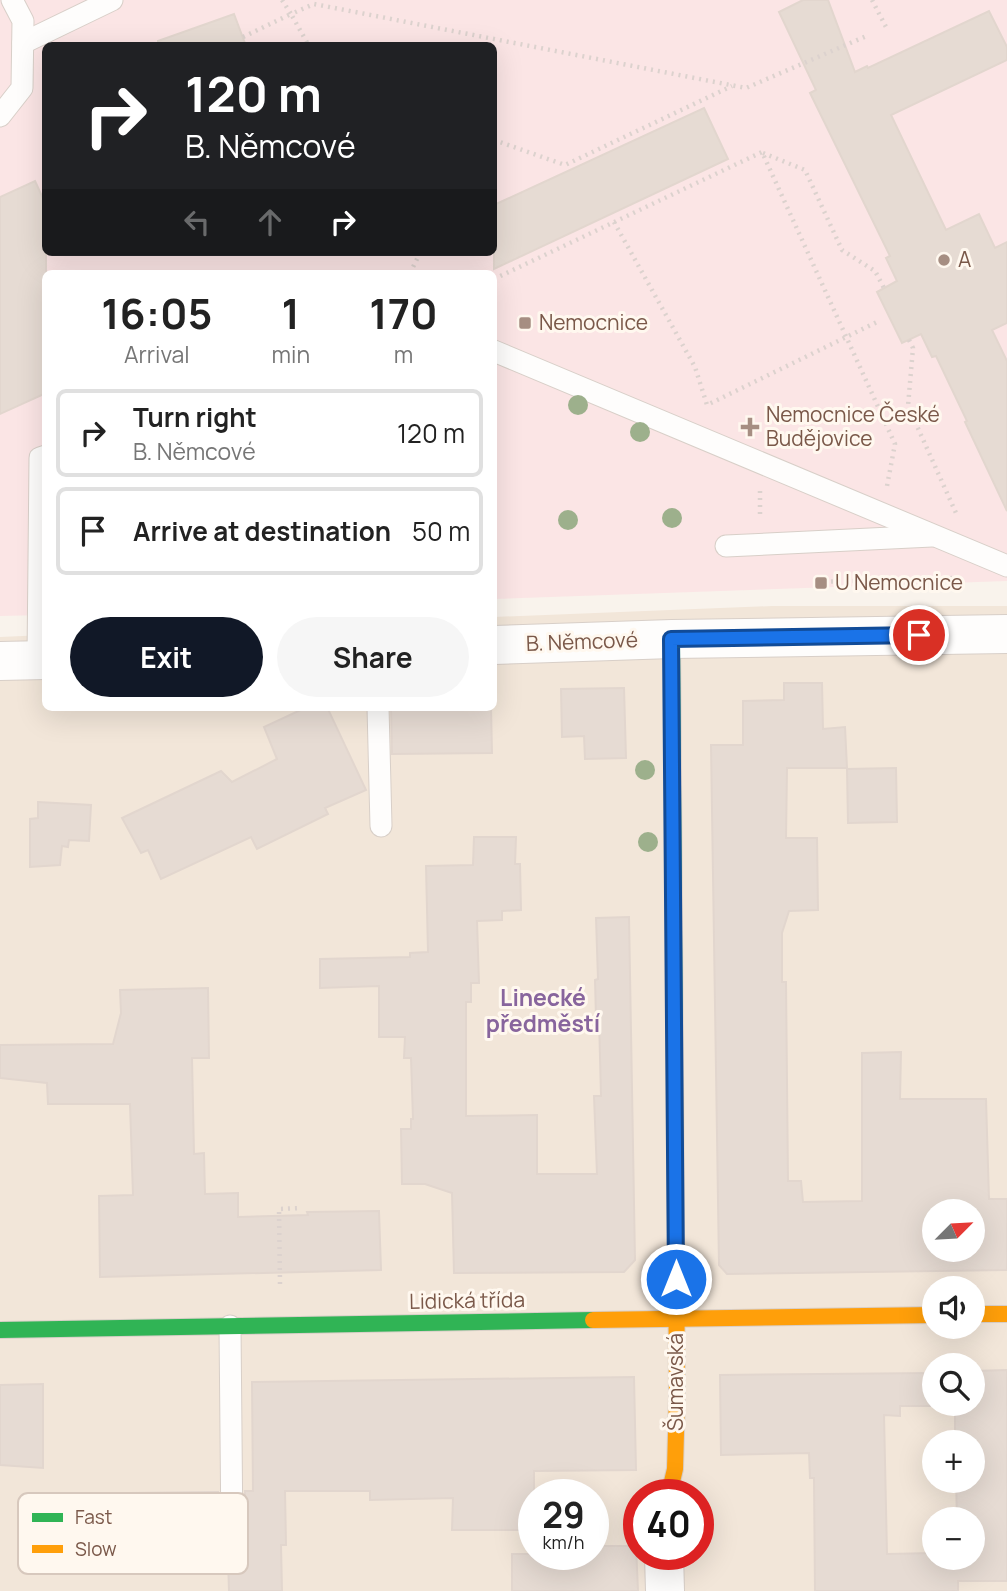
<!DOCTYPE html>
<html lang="en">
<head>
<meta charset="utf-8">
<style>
	body { margin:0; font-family:Manrope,sans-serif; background:#f6f6f6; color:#222; height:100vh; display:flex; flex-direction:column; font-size:26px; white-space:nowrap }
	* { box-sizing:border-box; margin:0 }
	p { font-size:23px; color:#767676 }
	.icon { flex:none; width:38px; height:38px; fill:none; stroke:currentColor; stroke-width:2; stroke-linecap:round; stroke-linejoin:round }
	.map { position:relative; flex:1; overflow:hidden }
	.panel { position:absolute; left:42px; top:270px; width:455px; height:441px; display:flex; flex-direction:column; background:#fff; border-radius:10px; box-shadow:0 7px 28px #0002 }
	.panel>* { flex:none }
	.banner { position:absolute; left:42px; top:42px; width:455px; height:214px; border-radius:10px; box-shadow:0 7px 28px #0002; background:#202124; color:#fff; overflow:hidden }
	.needle { width:46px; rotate:66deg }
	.tools { position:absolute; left:922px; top:1199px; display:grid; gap:14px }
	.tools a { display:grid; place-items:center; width:63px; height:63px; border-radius:50%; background:#fff; box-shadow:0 7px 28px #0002; font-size:35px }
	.speed { position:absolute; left:518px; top:1479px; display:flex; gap:14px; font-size:35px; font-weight:700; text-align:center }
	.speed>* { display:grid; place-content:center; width:91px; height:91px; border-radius:50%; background:#fff; box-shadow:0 7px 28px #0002; line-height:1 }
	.speed small { font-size:18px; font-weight:400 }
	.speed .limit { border:10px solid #d22; background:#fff; color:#111 }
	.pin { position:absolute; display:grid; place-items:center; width:60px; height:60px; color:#fff; margin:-30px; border:4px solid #fff; border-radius:50%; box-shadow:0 2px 7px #0007 }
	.me { position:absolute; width:77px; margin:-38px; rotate:0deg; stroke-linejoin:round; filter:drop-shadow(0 0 5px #0008) }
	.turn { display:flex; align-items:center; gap:24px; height:147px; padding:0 28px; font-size:32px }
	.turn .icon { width:91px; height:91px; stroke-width:2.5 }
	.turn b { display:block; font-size:49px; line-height:60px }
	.lanes { display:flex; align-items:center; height:66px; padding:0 28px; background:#0003; justify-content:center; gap:35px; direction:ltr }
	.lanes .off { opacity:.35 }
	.eta { display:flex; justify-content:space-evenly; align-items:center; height:119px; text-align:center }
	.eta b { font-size:42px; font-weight:700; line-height:49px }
	.button { display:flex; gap:14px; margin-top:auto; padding:14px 28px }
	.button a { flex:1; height:80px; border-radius:42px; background:#111827; color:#fff; font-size:28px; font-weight:700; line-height:80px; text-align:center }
	.button a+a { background:#f6f6f6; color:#222 }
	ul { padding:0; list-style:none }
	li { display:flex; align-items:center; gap:21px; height:88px; margin:0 14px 10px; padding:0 14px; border:4px solid #e0e0e0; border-radius:10px }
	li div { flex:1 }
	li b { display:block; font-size:26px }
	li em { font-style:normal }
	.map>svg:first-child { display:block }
	.residential { fill:#f2e6d9; fill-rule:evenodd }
	.medical { fill:#fbe5e5; fill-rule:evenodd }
	.building { fill:#e6dbd3; stroke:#e2d6ce; stroke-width:2; fill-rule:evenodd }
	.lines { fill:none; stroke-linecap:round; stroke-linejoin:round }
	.lane-casing { stroke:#d8cfc8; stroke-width:23 }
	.street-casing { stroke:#d8cfc8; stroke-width:40 }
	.fast-casing { stroke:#d9cfc8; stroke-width:18 }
	.slow-casing { stroke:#d9cfc8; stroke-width:18 }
	.path { stroke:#dcd2ce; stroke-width:4.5; stroke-dasharray:2 5; stroke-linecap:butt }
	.lane { stroke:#fefdfc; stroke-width:21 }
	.street { stroke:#fefdfc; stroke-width:38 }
	.fast { stroke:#30b455; stroke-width:16 }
	.slow { stroke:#ff9f0a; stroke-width:16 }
	.tree { fill:#9db08c }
	.route-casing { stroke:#114b97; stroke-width:18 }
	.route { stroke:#1a73e8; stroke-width:12 }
	.poi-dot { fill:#a68e82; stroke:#fff8ef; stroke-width:2.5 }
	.labels { text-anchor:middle; stroke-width:6; stroke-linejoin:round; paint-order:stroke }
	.poi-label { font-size:21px; fill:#7a5849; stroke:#fff8ef; text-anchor:start }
	.street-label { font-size:21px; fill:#7a5849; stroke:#fff8ef }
	.neighbourhood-label { font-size:23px; font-weight:bold; fill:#88659d; stroke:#fff8ef }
	.key { fill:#fff8ef; stroke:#d7c8bd; stroke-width:2 }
	.key-label { font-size:19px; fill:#7a5849 }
</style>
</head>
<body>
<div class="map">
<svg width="1007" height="1591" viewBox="0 0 1007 1591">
	<rect width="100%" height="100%" fill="#f9f3ec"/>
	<!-- residential -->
	<path class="residential" d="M772 606H1007V1591H0V637L45 635 46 707H494V617ZM934 1211H973V1250H934ZM934 1288H973V1326H934ZM934 1365H973V1404H934ZM934 1442H973V1480H934ZM534 1494H593V1554H534ZM639 1494H698V1554H639ZM934 1519H973V1558H934Z"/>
	<!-- medical -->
	<path class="medical" d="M0 0H1007V581L494 599V273H46L45 615 0 616ZM46 46H494V252H46Z"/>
	<!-- building -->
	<g class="building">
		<polygon points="803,0 828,0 855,72 867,66 868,68 989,11 1007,47 1007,60 891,115 946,230 979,214 995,248 1007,242 1007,323 992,330 1007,361 1007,511 965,422 967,421 936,356 932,357 921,334 902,343 877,292 897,281 886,258 890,256 810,93 816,90 779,12"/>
		<polygon points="234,14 246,46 158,46 158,41"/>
		<polygon points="704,108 728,159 494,269 494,205"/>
		<polygon points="35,181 46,205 46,393 0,414 0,197"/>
		<path d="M784 683H822L823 729 845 727 847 768H787L786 838H817L818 910 789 911 782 933V982H786L788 1181H801L803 1202 862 1201V1053L901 1052 900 1099H986L989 1199H1007V1270L727 1274 719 1265 711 745H743V701L784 700ZM934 1211H973V1250H934Z"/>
		<polygon points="624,688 626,758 585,759 584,736 562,737 561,689"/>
		<polygon points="307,707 327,707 366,790 325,808 328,814 257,849 251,837 161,879 148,850 141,853 122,818 221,771 232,782 277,759 264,727"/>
		<polygon points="391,707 491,707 492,753 392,754"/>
		<polygon points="896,768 897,822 848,823 847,769"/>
		<polygon points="38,802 91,805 89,841 69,840 68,847 62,846 60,865 30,867 30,819 38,818"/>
		<polygon points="474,837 516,837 515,864 520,864 521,910 502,911 502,920 477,921 479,983 471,983 471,1002 466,1002 466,1116 537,1115 537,1174 597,1174 594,1096 601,1096 599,1018 596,1018 595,980 598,979 596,918 629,917 635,1260 624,1272 454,1273 452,1193 425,1184 402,1184 401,1129 411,1129 411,1119 413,1119 411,1058 404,1058 405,1037 379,1037 379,986 320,988 320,959 410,957 410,953 428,952 426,866 473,865"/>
		<polygon points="208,988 209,1058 192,1058 194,1154 204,1153 205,1194 238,1193 238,1217 308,1215 307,1212 379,1211 381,1270 100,1277 99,1196 133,1195 130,1104 48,1104 47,1083 0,1078 0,1045 113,1044 121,1013 120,990"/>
		<path d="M1007 1370V1581H958V1591H815L814 1478H810L809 1453 721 1455 720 1375 934 1373V1404H973V1371ZM900 1406H955V1442H973V1480H956L957 1519H973V1558H934V1553L887 1554 884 1415 900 1416Z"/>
		<polygon points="634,1377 636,1470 534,1471 534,1530 452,1530 453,1498 370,1500 370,1491 285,1491 286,1545 281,1545 282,1591 229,1591 228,1558 141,1560 141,1571 44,1572 43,1494 218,1492 220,1547 226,1553 233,1554 239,1552 245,1541 245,1491 253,1491 252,1382"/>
		<polygon points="43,1384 43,1468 0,1465 0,1385"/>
		<polygon points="593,1546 636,1546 638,1591 512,1591 512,1554 593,1554"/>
	</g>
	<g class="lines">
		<!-- lane casing -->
		<g class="lane-casing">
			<g id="lane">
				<polyline points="23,43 112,0"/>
				<polyline points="0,116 22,88 23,21 12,0"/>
				<polyline points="494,351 1007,566"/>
				<polyline points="726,546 932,536"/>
				<polyline points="38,660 40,458 46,456"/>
				<polyline points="378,707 381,826"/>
				<polyline points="230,1326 232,1541"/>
			</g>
		</g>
		<!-- street casing -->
		<g class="street-casing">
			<g id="street">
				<polyline points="494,645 672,639 1007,634"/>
				<polyline points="0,661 46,660"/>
				<polyline points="664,1554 665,1591"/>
			</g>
		</g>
		<!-- fast casing -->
		<g class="fast-casing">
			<g id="fast">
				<polyline points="672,639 675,1073"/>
				<polyline points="0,1330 593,1320"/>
			</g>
		</g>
		<!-- slow casing -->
		<g class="slow-casing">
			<g id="slow">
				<polyline points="973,1314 1007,1314"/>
				<polyline points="593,1320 934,1315"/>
				<polyline points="669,1494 675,1469 677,1396 675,1073"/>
			</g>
		</g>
		<!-- path -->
		<g class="path">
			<polyline points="282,0 291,14 314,4 746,88 869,35"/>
			<polyline points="872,0 886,27"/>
			<polyline points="243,37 291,14 309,46"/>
			<polyline points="494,140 565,165 732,86"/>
			<polyline points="763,153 805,170 842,250 875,271 884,288"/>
			<polyline points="614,222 695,367 707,405 877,322"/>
			<polyline points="410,273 420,253"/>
			<polyline points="494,279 762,152 895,444 887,486"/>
			<polyline points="909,340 913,348 908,406 956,513"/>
			<polyline points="760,491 760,517"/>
			<polyline points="817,582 956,578"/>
			<polyline points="280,1284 279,1209 300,1208"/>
		</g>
		<!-- lane -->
		<use href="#lane" class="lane"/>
		<!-- street -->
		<use href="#street" class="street"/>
		<!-- fast -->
		<use href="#fast" class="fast"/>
		<!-- slow -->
		<use href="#slow" class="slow"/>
	</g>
	<!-- trees -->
	<g class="tree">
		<circle cx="578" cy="405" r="10"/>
		<circle cx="640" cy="432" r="10"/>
		<circle cx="672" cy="518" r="10"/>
		<circle cx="568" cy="520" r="10"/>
		<circle cx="645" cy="770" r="10"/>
		<circle cx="648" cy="842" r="10"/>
	</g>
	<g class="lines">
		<!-- route casing -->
		<g class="route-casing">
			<polyline id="route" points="676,1279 671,639 919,635"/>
		</g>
		<!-- route -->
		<use href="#route" class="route"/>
	</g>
	<!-- markers -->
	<g class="poi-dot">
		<circle cx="944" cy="260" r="7"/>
		<rect x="518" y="316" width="14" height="14" rx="3.5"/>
		<path d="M746.5 416.5h7v7h7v7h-7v7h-7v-7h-7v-7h7z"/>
		<rect x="814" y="576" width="14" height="14" rx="3.5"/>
	</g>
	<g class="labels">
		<!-- poi labels -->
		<g class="poi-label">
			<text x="958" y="267">A</text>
			<text x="539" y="330">Nemocnice</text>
			<text x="766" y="422">Nemocnice České<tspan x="766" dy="24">Budějovice</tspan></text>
			<text x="835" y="590">U Nemocnice</text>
		</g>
		<!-- street labels -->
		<g class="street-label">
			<text transform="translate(582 642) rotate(-2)" y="7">B. Němcové</text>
			<text transform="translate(467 1301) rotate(-1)" y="7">Lidická třída</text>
			<text transform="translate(676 1382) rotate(-90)" y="7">Šumavská</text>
		</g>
		<!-- neighbourhood labels -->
		<g class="neighbourhood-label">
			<text x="543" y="1006">Linecké<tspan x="543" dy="26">předměstí</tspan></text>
		</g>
	</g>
	<!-- legend -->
	<rect x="18" y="1493" width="230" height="81" rx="10" class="key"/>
	<rect x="32" y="1513" width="31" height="9" fill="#30b455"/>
	<rect x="32" y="1545" width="31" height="8" fill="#ff9f0a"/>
	<g class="key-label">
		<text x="75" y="1524">Fast</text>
		<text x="75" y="1556">Slow</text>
	</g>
</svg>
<div class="tools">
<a><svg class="needle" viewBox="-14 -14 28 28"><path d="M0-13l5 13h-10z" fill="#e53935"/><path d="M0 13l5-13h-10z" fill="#767676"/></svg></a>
<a><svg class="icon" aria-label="sound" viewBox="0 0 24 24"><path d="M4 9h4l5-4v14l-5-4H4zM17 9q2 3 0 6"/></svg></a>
<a><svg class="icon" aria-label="search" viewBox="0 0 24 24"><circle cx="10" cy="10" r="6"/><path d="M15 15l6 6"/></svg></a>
<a>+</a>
<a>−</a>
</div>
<div class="speed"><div>29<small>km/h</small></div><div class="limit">40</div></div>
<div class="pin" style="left:919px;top:635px;background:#d93025"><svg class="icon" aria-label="arrive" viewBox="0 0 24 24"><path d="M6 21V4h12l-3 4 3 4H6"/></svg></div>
<svg class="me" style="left:676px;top:1279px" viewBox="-20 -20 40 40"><circle r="17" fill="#1a73e8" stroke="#fff" stroke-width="3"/><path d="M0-11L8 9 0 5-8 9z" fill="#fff"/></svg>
<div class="banner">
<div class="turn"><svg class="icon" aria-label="right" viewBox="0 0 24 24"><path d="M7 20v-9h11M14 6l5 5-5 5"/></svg><div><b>120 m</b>B. Němcové</div></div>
<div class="lanes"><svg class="icon off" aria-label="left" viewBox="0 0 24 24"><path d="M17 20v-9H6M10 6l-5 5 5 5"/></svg><svg class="icon off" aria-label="ahead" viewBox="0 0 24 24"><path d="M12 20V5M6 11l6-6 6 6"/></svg><svg class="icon" aria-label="right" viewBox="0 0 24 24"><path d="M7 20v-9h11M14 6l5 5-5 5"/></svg></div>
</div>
<section class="panel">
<div class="eta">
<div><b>16:05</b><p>Arrival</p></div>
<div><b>1</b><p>min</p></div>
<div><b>170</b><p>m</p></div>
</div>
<ul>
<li><svg class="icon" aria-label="right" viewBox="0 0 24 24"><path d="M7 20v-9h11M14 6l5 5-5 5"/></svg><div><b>Turn right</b><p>B. Němcové</p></div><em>120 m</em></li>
<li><svg class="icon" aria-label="arrive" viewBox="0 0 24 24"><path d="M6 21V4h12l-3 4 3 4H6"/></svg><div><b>Arrive at destination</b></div><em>50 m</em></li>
</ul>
<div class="button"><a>Exit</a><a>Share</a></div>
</section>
</div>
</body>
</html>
